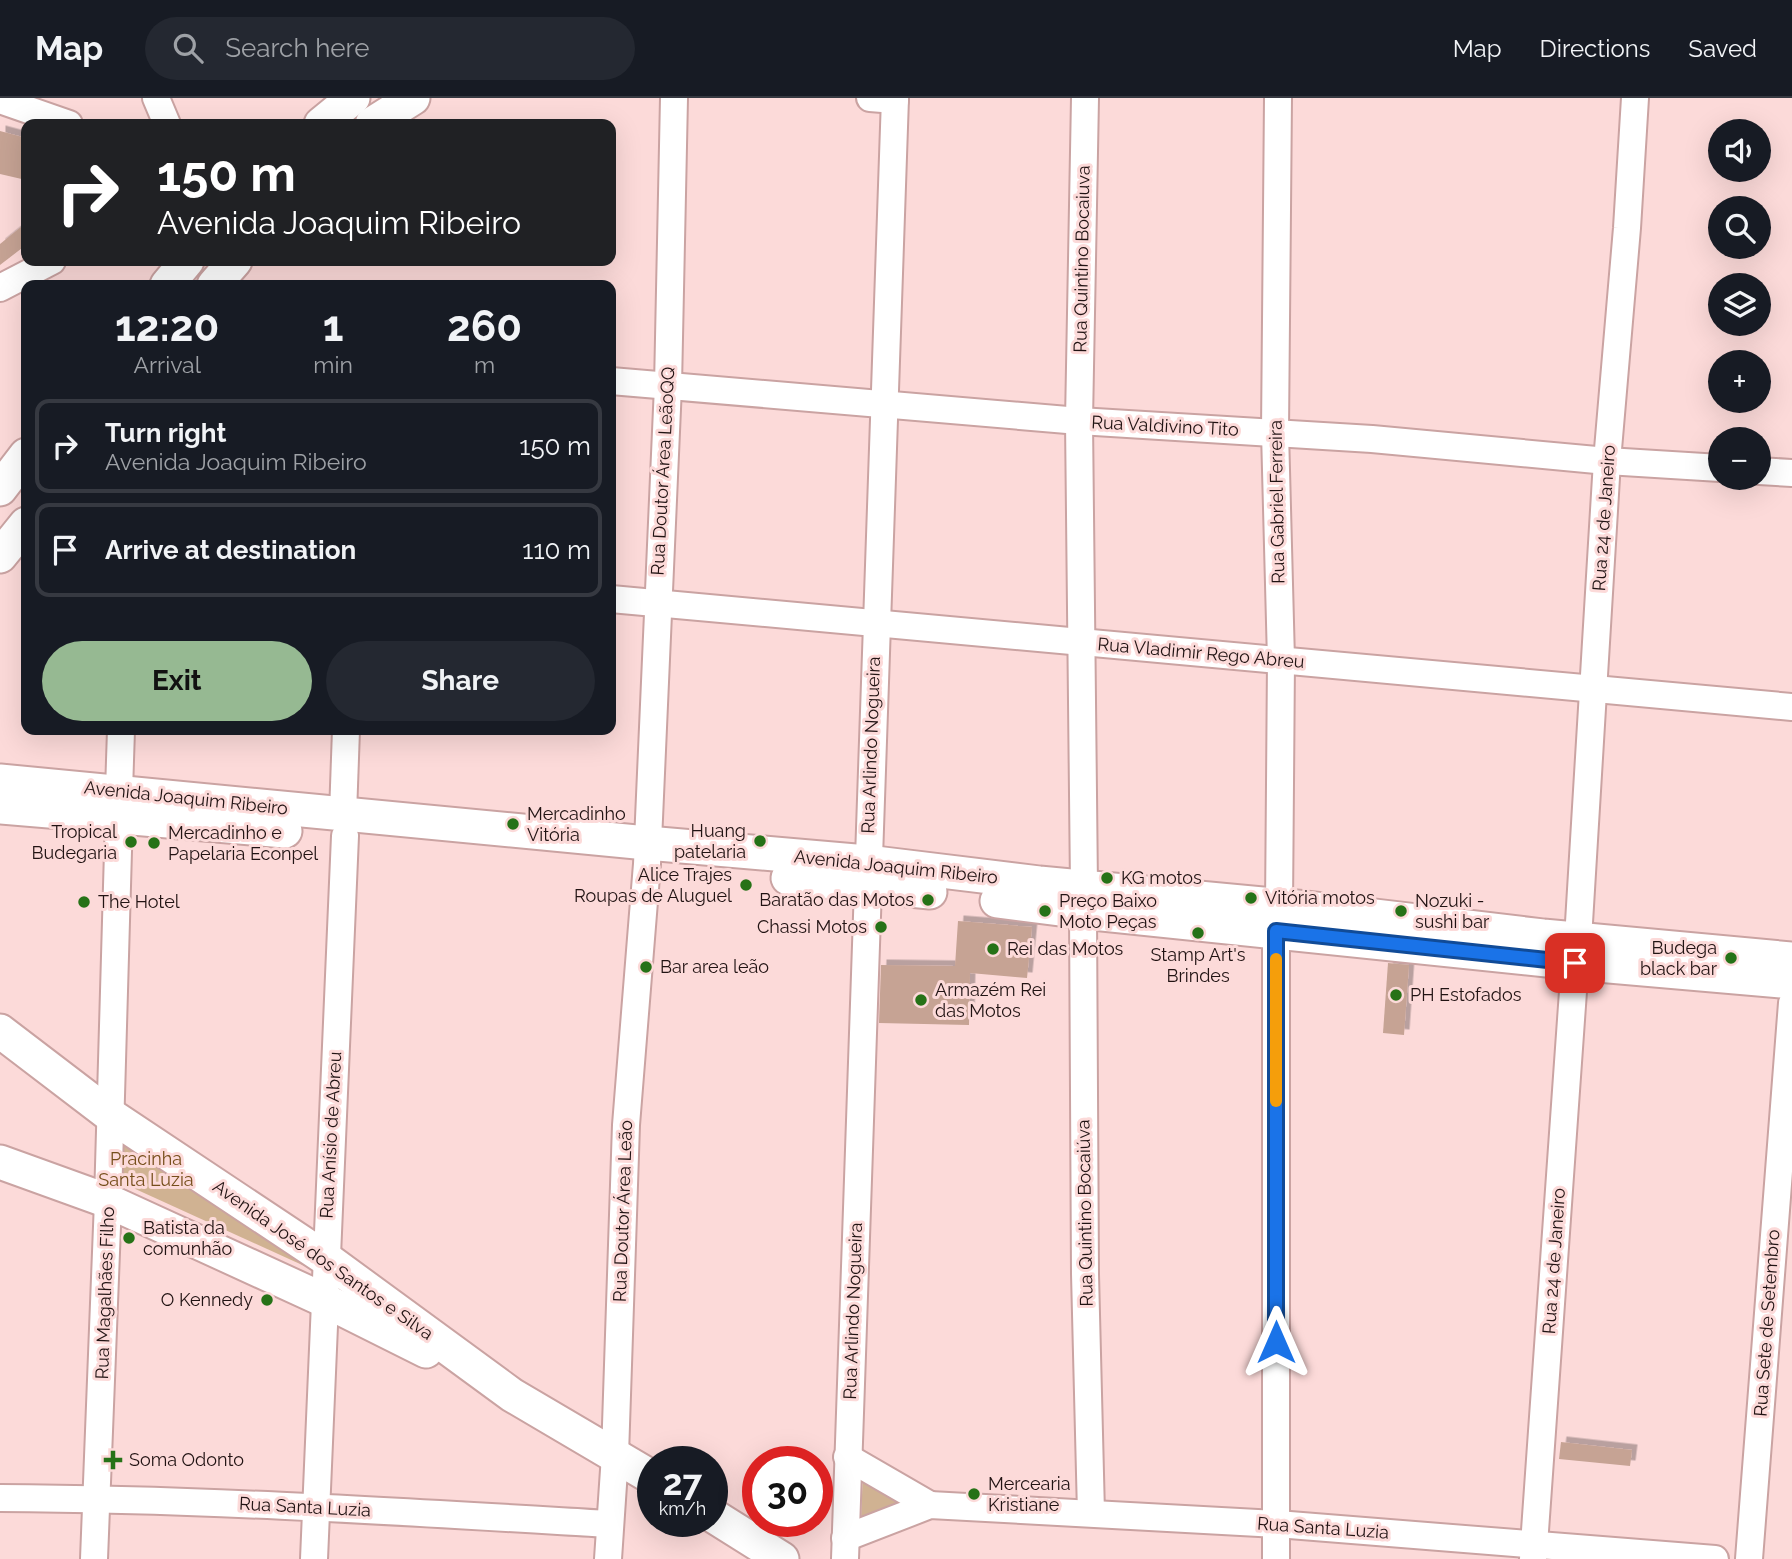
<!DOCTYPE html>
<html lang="en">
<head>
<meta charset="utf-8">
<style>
	body { margin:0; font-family:Raleway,sans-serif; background:#242831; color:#f1f3f6; height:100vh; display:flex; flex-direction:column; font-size:26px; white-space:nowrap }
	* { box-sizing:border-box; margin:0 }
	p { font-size:23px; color:#9ea1a6 }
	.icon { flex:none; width:38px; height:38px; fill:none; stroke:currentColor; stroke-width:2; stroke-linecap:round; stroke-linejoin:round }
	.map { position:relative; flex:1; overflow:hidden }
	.panel { position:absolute; left:21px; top:182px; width:595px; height:455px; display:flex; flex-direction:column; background:#171b24; border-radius:14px; box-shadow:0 7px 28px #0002 }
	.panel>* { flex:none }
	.banner { position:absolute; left:21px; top:21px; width:595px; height:147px; border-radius:14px; box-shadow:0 7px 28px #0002; background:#202124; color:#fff; overflow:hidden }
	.tools { position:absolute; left:1708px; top:21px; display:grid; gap:14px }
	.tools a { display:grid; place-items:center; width:63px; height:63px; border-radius:50%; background:#171b24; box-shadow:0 7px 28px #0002; font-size:35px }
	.speed { position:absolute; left:637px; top:1348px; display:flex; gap:14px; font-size:35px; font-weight:700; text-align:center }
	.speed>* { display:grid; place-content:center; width:91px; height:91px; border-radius:50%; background:#171b24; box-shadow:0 7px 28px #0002; line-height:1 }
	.speed small { font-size:18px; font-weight:400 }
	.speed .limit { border:10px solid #d22; background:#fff; color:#111 }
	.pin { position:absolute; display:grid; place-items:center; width:60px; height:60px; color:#fff; margin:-30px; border-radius:14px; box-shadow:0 4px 10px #0006 }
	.me { position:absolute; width:77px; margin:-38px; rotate:0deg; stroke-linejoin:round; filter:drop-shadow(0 0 5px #0008) }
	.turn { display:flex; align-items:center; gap:24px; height:147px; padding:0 21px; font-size:32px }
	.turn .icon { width:91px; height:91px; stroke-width:2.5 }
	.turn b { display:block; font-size:49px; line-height:60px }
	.eta { display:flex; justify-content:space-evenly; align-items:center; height:119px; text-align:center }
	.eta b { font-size:42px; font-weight:700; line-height:49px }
	.cta { display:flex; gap:14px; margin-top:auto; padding:14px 21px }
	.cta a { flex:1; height:80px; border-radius:42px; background:#96b992; color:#111; font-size:28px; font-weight:700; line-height:80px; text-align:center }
	.cta a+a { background:#242831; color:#f1f3f6 }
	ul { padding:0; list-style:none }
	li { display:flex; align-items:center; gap:21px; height:94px; margin:0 14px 10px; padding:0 7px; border:4px solid #363941; border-radius:14px }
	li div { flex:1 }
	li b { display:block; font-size:26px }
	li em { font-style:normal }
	header { display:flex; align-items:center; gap:42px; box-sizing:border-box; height:98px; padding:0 35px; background:#171b24; border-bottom:2px solid #363941 }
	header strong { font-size:33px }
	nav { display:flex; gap:38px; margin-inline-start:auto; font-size:24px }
	.search { width:490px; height:63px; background:#242831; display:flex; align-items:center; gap:18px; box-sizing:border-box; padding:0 24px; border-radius:38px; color:#9ea1a6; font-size:26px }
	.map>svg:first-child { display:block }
	.green { fill:#d0b292 }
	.building { fill:#c6a394; filter:url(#shadow) }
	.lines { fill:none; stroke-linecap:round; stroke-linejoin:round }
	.minor-casing { stroke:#caa3a2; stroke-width:30 }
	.major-casing { stroke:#caa3a2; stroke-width:37 }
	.minor { stroke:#fff; stroke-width:26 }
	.major { stroke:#fff; stroke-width:33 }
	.route-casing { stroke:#114b97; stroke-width:18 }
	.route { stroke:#1a73e8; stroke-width:12 }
	.slow { stroke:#f59e0b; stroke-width:12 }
	.poi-dot { fill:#267217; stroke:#fcdad9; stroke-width:2.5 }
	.labels { text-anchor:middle; stroke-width:6; stroke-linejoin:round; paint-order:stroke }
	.street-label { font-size:18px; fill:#211313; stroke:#fcdad9 }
	.poi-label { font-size:18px; fill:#211313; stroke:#fcdad9; text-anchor:start }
	.park-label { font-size:18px; fill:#764e1b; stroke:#fcdad9 }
</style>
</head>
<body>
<header>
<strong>Map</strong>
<div class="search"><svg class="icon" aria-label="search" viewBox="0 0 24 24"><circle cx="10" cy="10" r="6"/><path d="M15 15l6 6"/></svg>Search here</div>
<nav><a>Map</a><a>Directions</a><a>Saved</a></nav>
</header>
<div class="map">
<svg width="1792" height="1461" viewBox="0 0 1792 1461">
	<defs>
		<filter id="shadow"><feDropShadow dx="5.5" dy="-5.5" stdDeviation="0" flood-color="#0004"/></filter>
	</defs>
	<rect width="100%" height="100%" fill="#fcdad9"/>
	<!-- green -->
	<g class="green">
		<polygon points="124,1030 311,1171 120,1084"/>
		<polygon points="863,1374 925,1395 861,1421"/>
	</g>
	<!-- building -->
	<g class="building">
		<polygon points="0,33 26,40 26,82 0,76"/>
		<polygon points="26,125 26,147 0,167 0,146"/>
		<polygon points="958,823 1032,829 1027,880 970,875 969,927 879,925 881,867 955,868"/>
		<polygon points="1388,865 1409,867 1404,937 1383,935"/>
		<polygon points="1561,1344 1632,1352 1630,1368 1559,1361"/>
	</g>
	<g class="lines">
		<!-- minor casing -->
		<g class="minor-casing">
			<g id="minor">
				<polyline points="156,0 167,26"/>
				<polyline points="870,0 895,2"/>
				<polyline points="1278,0 1275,334 1281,562 1279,809"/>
				<polyline points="0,2 69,26"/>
				<polyline points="0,190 52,163"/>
				<polyline points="611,283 1079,323 1372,341 1607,363 1720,370"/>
				<polyline points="1759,373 1792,375"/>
				<polyline points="611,501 1792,609"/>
				<polyline points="119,693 121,632"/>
				<polyline points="343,716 346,632"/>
				<polyline points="1084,789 1079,323 1085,0"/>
				<polyline points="1083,814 1085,1176 1091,1415"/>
				<polyline points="1276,833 1276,1461"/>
				<polyline points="1578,841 1607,363 1627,130 1635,0"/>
				<polyline points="847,1359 930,1407"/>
				<path d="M0 1400C203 1401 406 1414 609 1426"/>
				<polyline points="845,1440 930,1407 1277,1426 1715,1461"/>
				<polyline points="94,1461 108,1103 119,718"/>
				<polyline points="314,1461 345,738"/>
				<polyline points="608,1461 615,1357 626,1027 647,766 668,288 674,0"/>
				<polyline points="845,1461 895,0"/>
				<polyline points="1533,1461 1575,865"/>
				<polyline points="1749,1461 1792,905"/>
			</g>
		</g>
		<!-- major casing -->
		<g class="major-casing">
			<g id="major">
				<polyline points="321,26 353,0"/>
				<polyline points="372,26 413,0"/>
				<polyline points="167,187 187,163"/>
				<polyline points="214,187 235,163"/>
				<polyline points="0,391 26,357"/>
				<polyline points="0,458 26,426"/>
				<polyline points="0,683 647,745 867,764 1039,785 1307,810 1543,838 1792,861"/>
				<polyline points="0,709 285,733"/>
				<polyline points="788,780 930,794"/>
				<polyline points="997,803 1083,814 1575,865 1792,884"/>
				<polyline points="0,933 110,1017 325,1160 512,1297 653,1380"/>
				<polyline points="0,1064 108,1103 324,1202 426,1253"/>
				<polyline points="712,1417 782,1461"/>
			</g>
		</g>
		<!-- minor -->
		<use href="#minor" class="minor"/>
		<!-- major -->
		<use href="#major" class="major"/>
	</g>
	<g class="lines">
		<!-- route casing -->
		<g class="route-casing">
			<polyline id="route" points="1276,1244 1276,833 1575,865"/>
		</g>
		<!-- route -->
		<use href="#route" class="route"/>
		<!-- slow -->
		<polyline class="slow" points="1276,861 1276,1003"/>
	</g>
	<!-- markers -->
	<g class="poi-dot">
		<circle cx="513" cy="726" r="7"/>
		<circle cx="760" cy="743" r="7"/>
		<circle cx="131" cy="744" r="7"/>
		<circle cx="154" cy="745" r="7"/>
		<circle cx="1107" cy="780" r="7"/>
		<circle cx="746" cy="787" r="7"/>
		<circle cx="1251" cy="800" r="7"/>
		<circle cx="928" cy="802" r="7"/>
		<circle cx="84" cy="804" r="7"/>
		<circle cx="1045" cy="813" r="7"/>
		<circle cx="1401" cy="813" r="7"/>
		<circle cx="881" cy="829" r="7"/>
		<circle cx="1198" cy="835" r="7"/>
		<circle cx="993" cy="851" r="7"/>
		<circle cx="1731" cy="860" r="7"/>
		<circle cx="646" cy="869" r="7"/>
		<circle cx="1396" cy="897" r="7"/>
		<circle cx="921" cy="902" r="7"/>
		<circle cx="129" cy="1140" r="7"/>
		<circle cx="267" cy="1202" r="7"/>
		<path d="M109.5 1351.5h7v7h7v7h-7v7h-7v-7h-7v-7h7z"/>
		<circle cx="974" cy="1396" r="7"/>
	</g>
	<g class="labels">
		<!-- street labels -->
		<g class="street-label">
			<text transform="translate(1082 161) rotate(-89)" y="6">Rua Quintino Bocaiuva</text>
			<text transform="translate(1165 328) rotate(3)" y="6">Rua Valdivino Tito</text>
			<text transform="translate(663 373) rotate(-87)" y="6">Rua Doutor Área LeãoQQ</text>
			<text transform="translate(1277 404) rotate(-91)" y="6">Rua Gabriel Ferreira</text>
			<text transform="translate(1604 420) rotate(-86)" y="6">Rua 24 de Janeiro</text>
			<text transform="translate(1201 555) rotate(5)" y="6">Rua Vladimir Rego Abreu</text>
			<text transform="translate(871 647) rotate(-88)" y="6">Rua Arlindo Nogueira</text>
			<text transform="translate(186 700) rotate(6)" y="6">Avenida Joaquim Ribeiro</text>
			<text transform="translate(896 769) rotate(6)" y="6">Avenida Joaquim Ribeiro</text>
			<text transform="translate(331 1037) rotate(-87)" y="6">Rua Anísio de Abreu</text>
			<text transform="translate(623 1113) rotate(-88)" y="6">Rua Doutor Área Leão</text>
			<text transform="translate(1085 1115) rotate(-91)" y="6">Rua Quintino Bocaiúva</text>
			<text transform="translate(323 1162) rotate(35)" y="6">Avenida José dos Santos e Silva</text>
			<text transform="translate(1554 1163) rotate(-86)" y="6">Rua 24 de Janeiro</text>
			<text transform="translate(105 1195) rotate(-88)" y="6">Rua Magalhães Filho</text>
			<text transform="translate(853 1213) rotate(-88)" y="6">Rua Arlindo Nogueira</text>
			<text transform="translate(1767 1225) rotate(-86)" y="6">Rua Sete de Setembro</text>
			<text transform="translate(305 1409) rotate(3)" y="6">Rua Santa Luzia</text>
			<text transform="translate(1323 1430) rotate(4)" y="6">Rua Santa Luzia</text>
		</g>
		<!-- poi labels -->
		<g class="poi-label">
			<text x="527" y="722">Mercadinho<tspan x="527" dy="21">Vitória</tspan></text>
			<text x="746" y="739" text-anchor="end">Huang<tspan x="746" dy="21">patelaria</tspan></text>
			<text x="117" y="740" text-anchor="end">Tropical<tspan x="117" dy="21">Budegaria</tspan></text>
			<text x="168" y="741">Mercadinho e<tspan x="168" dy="21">Papelaria Econpel</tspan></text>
			<text x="732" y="783" text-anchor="end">Alice Trajes<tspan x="732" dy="21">Roupas de Aluguel</tspan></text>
			<text x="1121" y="786">KG motos</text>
			<text x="1265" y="806">Vitória motos</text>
			<text x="914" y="808" text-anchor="end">Baratão das Motos</text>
			<text x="1059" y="809">Preço Baixo<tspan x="1059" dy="21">Moto Peças</tspan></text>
			<text x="1415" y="809">Nozuki -<tspan x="1415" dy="21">sushi bar</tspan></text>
			<text x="98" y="810">The Hotel</text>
			<text x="867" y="835" text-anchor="end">Chassi Motos</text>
			<text x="1717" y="856" text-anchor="end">Budega<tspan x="1717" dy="21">black bar</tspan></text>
			<text x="1007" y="857">Rei das Motos</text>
			<text x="1198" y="863" text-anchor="middle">Stamp Art's<tspan x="1198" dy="21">Brindes</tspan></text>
			<text x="660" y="875">Bar area leão</text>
			<text x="935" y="898">Armazém Rei<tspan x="935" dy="21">das Motos</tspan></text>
			<text x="1410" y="903">PH Estofados</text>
			<text x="143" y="1136">Batista da<tspan x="143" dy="21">comunhão</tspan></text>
			<text x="253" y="1208" text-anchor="end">O Kennedy</text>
			<text x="129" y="1368">Soma Odonto</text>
			<text x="988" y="1392">Mercearia<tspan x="988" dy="21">Kristiane</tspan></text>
		</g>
		<!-- park labels -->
		<g class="park-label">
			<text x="146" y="1067">Pracinha<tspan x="146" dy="21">Santa Luzia</tspan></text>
		</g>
	</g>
</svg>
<div class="tools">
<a><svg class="icon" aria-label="sound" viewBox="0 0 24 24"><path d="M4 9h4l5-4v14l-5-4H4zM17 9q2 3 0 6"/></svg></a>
<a><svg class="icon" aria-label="search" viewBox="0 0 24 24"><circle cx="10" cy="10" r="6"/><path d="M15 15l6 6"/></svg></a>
<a><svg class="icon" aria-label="layers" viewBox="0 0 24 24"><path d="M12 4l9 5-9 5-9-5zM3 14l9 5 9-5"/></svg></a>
<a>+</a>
<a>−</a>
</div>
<div class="speed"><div>27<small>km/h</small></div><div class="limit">30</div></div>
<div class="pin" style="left:1575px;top:865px;background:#d93025"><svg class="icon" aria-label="arrive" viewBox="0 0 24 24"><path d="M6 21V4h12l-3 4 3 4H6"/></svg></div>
<svg class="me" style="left:1276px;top:1244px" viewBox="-20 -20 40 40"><path d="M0-17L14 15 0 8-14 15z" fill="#1a73e8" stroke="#fff" stroke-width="4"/></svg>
<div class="banner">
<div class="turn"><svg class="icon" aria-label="right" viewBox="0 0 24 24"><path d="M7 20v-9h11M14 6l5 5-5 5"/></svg><div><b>150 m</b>Avenida Joaquim Ribeiro</div></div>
</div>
<section class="panel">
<div class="eta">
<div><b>12:20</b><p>Arrival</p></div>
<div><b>1</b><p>min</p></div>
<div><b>260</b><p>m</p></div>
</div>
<ul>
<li><svg class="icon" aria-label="right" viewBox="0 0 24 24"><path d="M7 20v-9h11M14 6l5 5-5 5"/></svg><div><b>Turn right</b><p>Avenida Joaquim Ribeiro</p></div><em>150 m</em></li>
<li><svg class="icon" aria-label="arrive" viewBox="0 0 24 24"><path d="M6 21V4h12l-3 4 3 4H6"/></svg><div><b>Arrive at destination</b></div><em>110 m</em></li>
</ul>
<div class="cta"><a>Exit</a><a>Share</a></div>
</section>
</div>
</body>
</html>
